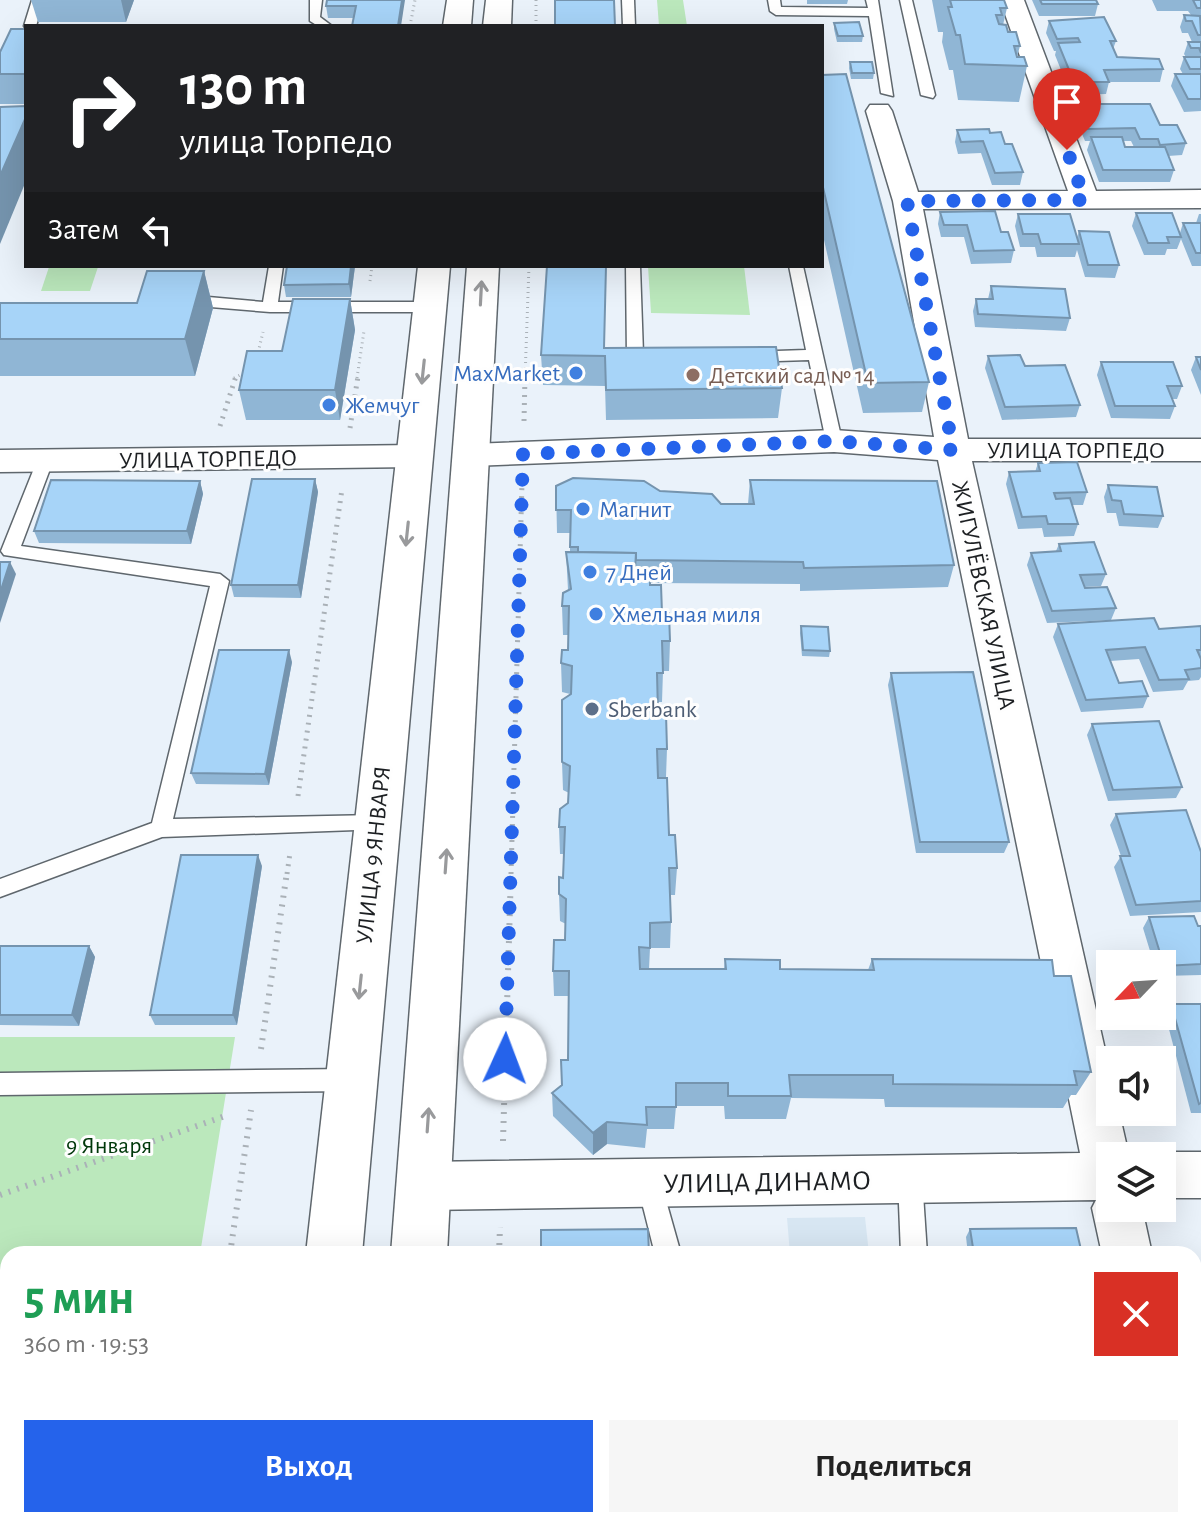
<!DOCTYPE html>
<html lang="ru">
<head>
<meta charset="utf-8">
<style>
	body { margin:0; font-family:"Alegreya Sans",sans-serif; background:#f6f6f6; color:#222; height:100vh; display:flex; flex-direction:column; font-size:30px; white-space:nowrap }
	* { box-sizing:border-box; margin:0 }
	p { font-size:26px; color:#767676 }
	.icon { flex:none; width:44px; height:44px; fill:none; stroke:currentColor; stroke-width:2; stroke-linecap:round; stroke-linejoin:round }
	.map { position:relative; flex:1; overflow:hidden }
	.panel { position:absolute; left:0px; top:1246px; width:1202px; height:282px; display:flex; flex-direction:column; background:#fff; border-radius:24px 24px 0 0; box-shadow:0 8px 32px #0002 }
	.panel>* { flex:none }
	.banner { position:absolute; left:24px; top:24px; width:800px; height:244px; border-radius:0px; box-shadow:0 8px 32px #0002; background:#202124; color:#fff; overflow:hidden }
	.needle { width:52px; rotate:245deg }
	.controls { position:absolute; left:1096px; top:950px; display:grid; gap:16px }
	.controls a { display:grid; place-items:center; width:80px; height:80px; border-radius:0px; background:#fff; box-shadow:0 8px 32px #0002; font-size:40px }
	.pin { position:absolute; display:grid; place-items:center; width:68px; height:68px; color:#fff; margin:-82px -34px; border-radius:50% 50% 50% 0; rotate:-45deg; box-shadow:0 0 8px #0007 }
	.pin .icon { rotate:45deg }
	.me { position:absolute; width:88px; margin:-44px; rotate:2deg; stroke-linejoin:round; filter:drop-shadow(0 0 6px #0008) }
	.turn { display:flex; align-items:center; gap:28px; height:168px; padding:0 24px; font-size:36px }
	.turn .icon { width:104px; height:104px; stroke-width:2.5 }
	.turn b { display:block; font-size:56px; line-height:68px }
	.then { display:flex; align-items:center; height:76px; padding:0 24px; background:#0003; gap:16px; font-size:30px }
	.round { display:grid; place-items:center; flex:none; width:84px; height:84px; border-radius:0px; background:#f6f6f6 }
	.summary { display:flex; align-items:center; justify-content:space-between; height:136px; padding:0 24px }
	h1 { font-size:48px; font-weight:700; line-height:60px; color:#1e9e55 }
	.action { display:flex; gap:16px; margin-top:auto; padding:16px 24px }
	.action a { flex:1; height:92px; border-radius:0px; background:#2563eb; color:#fff; font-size:32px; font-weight:700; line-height:92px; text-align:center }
	.action a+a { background:#f6f6f6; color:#222 }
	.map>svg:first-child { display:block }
	.built { fill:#d7e6f2 }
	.green { fill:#bbe8bc }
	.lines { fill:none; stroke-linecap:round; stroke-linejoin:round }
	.service-casing { stroke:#5f676d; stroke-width:3 }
	.minor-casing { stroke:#5f676d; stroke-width:3 }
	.secondary-casing { stroke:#5f676d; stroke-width:3 }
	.path-far2 { stroke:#aab1b7; stroke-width:3; stroke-dasharray:1 4; stroke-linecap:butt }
	.path-far1 { stroke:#aab1b7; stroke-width:5; stroke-dasharray:2 6; stroke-linecap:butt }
	.path { stroke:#aab1b7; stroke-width:6; stroke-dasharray:2 7; stroke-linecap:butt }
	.service { fill:#fff; fill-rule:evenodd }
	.minor { fill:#fff; fill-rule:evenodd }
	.secondary { fill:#fff; fill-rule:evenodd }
	.wall { fill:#90b6d5; fill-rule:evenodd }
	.shaded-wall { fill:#7594ae }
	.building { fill:#a7d4f8; stroke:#7594ae; stroke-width:2 }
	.oneway { stroke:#999a9c }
	.route { stroke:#2563eb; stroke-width:14; stroke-dasharray:0 25.2 }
	.shop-dot { fill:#3f7fe0; stroke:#fefefe; stroke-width:3 }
	.education-dot { fill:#8d6e63; stroke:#fefefe; stroke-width:3 }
	.service-dot { fill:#5c6f8a; stroke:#fefefe; stroke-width:3 }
	.labels { text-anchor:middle; stroke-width:6; stroke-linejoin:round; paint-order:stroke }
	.shop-label { font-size:24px; fill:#366cbe; stroke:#fefefe; text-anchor:start }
	.education-label { font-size:24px; fill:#785e54; stroke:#fefefe; text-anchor:start }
	.street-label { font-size:24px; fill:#1c1f22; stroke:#fefefe }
	.service-label { font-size:24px; fill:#4e5e75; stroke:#fefefe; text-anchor:start }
	.park-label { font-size:24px; fill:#00380a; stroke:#fefefe }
	.near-street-label { font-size:28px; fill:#1c1f22; stroke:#fefefe }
</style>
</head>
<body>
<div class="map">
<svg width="1201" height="1527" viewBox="0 0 1201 1527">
	<rect width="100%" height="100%" fill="#eaf2fa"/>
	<!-- built -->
	<g class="built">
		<polygon points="865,1217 869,1254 790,1254 787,1218"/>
		<polygon points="814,1520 903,1520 904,1527 815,1527"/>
	</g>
	<!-- green -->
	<g class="green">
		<polygon points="657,0 683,0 687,26 659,26"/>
		<polygon points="648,266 744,266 750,315 651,313"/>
		<polygon points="49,267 98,267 90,291 41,291"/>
		<polygon points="0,1037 235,1037 200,1254 8,1254 8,1428 0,1428"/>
	</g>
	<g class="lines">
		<!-- service casing -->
		<g class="service-casing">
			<g id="service">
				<polygon points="32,0 44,0 36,26 26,26 26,29 24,26"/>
				<polygon points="310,0 322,0 320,17 332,26 318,26 310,21"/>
				<polygon points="622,0 634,0 635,26 623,26"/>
				<polygon points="768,0 780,0 781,7 868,8 866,0 878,0 893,96 881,93 869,16 776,15 770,11"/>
				<polygon points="900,0 912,0 935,95 933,98 921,95"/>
				<polygon points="269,266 283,266 278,302 430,302 438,307 430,312 270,312 186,305 178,300 186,295 263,302"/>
				<polygon points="626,266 640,266 643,354 656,355 656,363 635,364 627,359"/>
				<polygon points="789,266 803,266 842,441 834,447 826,441 809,360 750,362 742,357 750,352 806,350"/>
				<polygon points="45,455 53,461 21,546 220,574 229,581 173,819 376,815 383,817 386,823 383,829 162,837 0,897 0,879 152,823 210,586 4,555 1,551 37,461"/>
				<polygon points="351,1069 359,1072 363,1080 359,1088 351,1091 0,1095 0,1073"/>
				<polygon points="910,1167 919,1171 922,1179 927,1254 901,1254 898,1179 901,1171"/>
				<polygon points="649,1171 658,1175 661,1183 681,1254 655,1254 637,1183 640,1175"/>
				<rect x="668" y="1520" width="28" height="7"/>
				<polygon points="956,1520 984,1520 986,1527 958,1527"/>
			</g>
		</g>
		<!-- minor casing -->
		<g class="minor-casing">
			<g id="minor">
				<polygon points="1000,0 1024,0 1096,191 1201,190 1201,208 923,209 968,439 1201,439 1201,461 972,461 1110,1072 1110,1112 1119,1112 1129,1156 1110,1156 1110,1208 1142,1208 1152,1254 1102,1254 1092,1208 1096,1200 424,1210 407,1203 400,1186 407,1169 424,1162 1080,1153 938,460 834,452 472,466 460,463 455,455 460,447 472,444 834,430 934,437 893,201 866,111 870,105 888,105 892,111 918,192 1068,191"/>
				<polygon points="415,445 427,448 432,456 427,464 415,467 0,472 0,450"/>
				<polygon points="1162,1152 1201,1152 1201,1198 1162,1198 1162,1156 1151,1156"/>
				<polygon points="1194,1494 1201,1497 1201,1527 1163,1527 1161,1520 1194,1520"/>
			</g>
		</g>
		<!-- secondary casing -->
		<g class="secondary-casing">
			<g id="secondary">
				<polygon points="447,0 473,0 471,26 443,26"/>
				<polygon points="486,0 512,0 511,26 483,26"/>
				<polygon points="418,266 450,266 362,1254 306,1254"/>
				<polygon points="467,266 499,266 447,1254 391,1254"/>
				<polygon points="277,1520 339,1520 338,1527 276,1527"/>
				<polygon points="371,1520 433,1520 432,1527 370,1527"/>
			</g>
		</g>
		<!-- path-far2 -->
		<g class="path-far2">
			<polyline points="536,0 536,26"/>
			<polyline points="410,26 415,0"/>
			<polyline points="370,281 372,266"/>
			<polyline points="257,357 263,332"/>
			<polyline points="234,378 248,371"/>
			<polyline points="357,378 364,331"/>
			<polyline points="525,378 529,266"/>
		</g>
		<!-- path-far1 -->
		<g class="path-far1">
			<polyline points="524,421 525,376"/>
			<polyline points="220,426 236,376"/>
			<polyline points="350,428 358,376"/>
			<polyline points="298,796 342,489"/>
			<polyline points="287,874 290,853"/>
			<polyline points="511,874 522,483"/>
		</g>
		<!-- path -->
		<g class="path">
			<polyline points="261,1049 287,872"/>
			<polyline points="503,1141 511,872"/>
			<polyline points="0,1195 228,1115"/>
			<polyline points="230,1254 251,1110"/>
			<polyline points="499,1254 500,1227"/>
			<polyline points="0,1338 8,1341"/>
			<polyline points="491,1520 491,1527"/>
			<polyline points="190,1527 191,1520"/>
		</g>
		<!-- service -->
		<use href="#service" class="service"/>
		<!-- minor -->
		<use href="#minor" class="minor"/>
		<!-- secondary -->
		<use href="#secondary" class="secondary"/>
	</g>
	<!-- wall -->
	<g class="wall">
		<polygon points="31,0 134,0 126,22 38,22"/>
		<polygon points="405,0 354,18 328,18 326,6"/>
		<polygon points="807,0 848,0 847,4 807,4"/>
		<polygon points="932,0 1004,0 1007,8 1003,25 1008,32 1020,46 1017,57 1027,66 1019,102 958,100 953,70 949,70 942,42 943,34 943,32 938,32"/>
		<polygon points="1032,0 1096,0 1098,4 1095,16 1039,16"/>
		<polygon points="1152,0 1201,0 1201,111 1184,112 1171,86 1175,74 1183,74 1180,69 1184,57 1186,57 1184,54 1188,42 1192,42 1188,33 1182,33 1180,27 1184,15 1191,15 1188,11 1157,11"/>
		<polygon points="1049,21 1116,41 1113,49 1117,57 1163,69 1160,82 1109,82 1106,94 1071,95 1055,55 1056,51 1054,51 1046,33"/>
		<polygon points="834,23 863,36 862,42 837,42 834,29"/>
		<polygon points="26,29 26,104 0,104 0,52"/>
		<polygon points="850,62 874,73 873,79 851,79 849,68"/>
		<polygon points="822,75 929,382 922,412 863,413 822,231"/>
		<path d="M1078 104 1160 125 1186 143 1182 155 1168 156 1174 170 1170 182H1099L1087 150 1090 141H1085L1075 117ZM1123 141H1131L1134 147H1125Z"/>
		<polygon points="957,130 990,133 1005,144 1023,172 1020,185 992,185 981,153 958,154 955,142"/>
		<polygon points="940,212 1001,232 1014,250 1011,263 971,264 964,237 941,237 938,224"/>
		<polygon points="1136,213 1180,233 1183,223 1196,223 1199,214 1201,214 1201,266 1192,266 1181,239 1177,249 1167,249 1165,255 1144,255 1132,226"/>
		<polygon points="1018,214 1077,238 1079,231 1119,265 1115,278 1085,277 1077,250 1075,257 1037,257 1035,247 1020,247 1015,226"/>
		<polygon points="287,266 355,266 351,297 286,297 284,285"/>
		<polygon points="204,271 213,308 195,376 0,376 0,303 137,303"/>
		<polygon points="991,286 1070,318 1066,331 975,327 973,311 976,299 988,299"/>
		<polygon points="350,299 355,330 340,420 246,420 239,390 282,351"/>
		<polygon points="605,348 782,388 778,418 606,420 605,386 543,385 541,355"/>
		<polygon points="988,356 1025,366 1080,405 1076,417 1002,420 985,368"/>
		<polygon points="1196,357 1201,357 1201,395 1191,370"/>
		<polygon points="1101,362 1182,386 1177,399 1172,399 1175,406 1170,419 1111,418 1097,375"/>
		<polygon points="1038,463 1087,492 1083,505 1072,505 1078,524 1074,536 1044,537 1042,528 1018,529 1006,484 1009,472 1035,472"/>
		<polygon points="315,479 318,492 301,598 234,597 231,585"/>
		<polygon points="750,480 954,565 948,587 800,591 800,584 650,583 662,613 670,641 669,671 663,671 662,702 658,702 658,714 667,749 666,777 658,778 677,868 675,895 670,895 671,922 670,948 650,948 649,969 724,969 725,959 780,969 868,970 872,959 1054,976 1091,1072 1076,1095 1071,1095 1063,1108 885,1107 884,1099 791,1098 786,1119 725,1119 724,1106 676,1106 674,1129 647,1129 645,1148 607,1144 593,1155 553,1116 552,1093 562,1085 568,1060 569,996 554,996 553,971 565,940 566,924 560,921 559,894 563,878 564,854 560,854 559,827 568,803 569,793 563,790 562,762 570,694 562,692 561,663 568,650 569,635 563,635 562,606 568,590 566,552 570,552 570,533 557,533 556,486 660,491 721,504 748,504"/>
		<polygon points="200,481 203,494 191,544 39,543 34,531"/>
		<polygon points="1108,485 1163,516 1158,528 1119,526 1116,513 1107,513 1104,497"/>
		<polygon points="1059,544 1106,574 1101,586 1084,587 1116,608 1111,620 1047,623 1027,565 1031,553 1056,551"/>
		<polygon points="1058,624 1159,629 1201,626 1201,677 1199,680 1188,681 1183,690 1153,692 1139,659 1110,661 1119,683 1148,696 1143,708 1081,712 1053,637"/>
		<polygon points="801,626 830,651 829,657 802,656 800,633"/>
		<polygon points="292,662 269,785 196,784 191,773"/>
		<polygon points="891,673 1009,842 1004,853 916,853 888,685"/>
		<polygon points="1092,724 1182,787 1176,798 1108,801 1087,735"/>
		<polygon points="1116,814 1201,852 1201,912 1130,916 1114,867 1121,856 1110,825"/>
		<polygon points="262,866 237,1025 155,1025 150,1015"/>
		<polygon points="1149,917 1201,926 1201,975 1162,976 1162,964 1154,964 1143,928"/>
		<polygon points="0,946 89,946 95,957 79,1026 0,1025"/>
		<polygon points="1171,1004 1201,1004 1201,1113 1191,1113 1165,1014"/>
		<polygon points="970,1229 1082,1254 968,1254 966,1237"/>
		<polygon points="656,1520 656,1527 538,1527 537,1523"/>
		<polygon points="1010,1520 1137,1520 1137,1521 1130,1526 1011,1527"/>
	</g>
	<!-- shaded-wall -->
	<g class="shaded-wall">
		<polygon points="121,0 134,0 126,22"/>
		<polygon points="402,0 405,0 401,26 398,26"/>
		<polygon points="26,117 26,181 0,244 0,176"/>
		<polygon points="351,266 355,266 351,297 349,284"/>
		<polygon points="204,271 213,308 195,376 185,339"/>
		<polygon points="350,299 355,330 340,420 335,390"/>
		<polygon points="315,479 318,492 301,598 298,585"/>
		<polygon points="200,481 203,494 191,544 187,531"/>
		<polygon points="10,562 16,574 0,623 0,593"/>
		<polygon points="289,650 292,662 269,785 265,774"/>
		<polygon points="258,855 262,866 237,1025 233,1015"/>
		<polygon points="89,946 95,957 79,1026 72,1015"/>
		<polygon points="607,1122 607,1144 593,1155 593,1133"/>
		<polygon points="92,1520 112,1520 111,1527 91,1527"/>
	</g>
	<!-- building -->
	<g class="building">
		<polygon points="327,0 402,0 398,26 352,26 356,6 326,6"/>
		<polygon points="555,0 614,0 615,26 555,26"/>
		<polygon points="950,0 1004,0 1007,8 1000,8 1002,15 996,15 999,24 1006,25 1008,32 1016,32 1020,46 1014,46 1017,57 1024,57 1027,66 965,64 960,35 956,35 948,7 952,7"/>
		<polygon points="1040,0 1096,0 1098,4 1042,4"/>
		<polygon points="1193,0 1201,0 1201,8 1197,8"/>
		<polygon points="1184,15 1200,16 1201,35 1198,35 1192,21 1186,21"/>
		<polygon points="1104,17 1116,41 1110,41 1117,57 1159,59 1163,69 1104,70 1109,82 1074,82 1058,43 1080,42 1078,38 1057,39 1049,21"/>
		<polygon points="859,22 863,36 838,36 834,23"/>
		<polygon points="11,29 26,29 26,74 0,74 0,52"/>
		<polygon points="1188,42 1201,42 1201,53 1199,48 1191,48"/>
		<polygon points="1184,57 1201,57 1201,69 1190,69"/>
		<polygon points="850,62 872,62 874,73 852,73"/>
		<polygon points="846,74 929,382 868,383 822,183 822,75"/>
		<polygon points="1175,74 1201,74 1201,99 1188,99"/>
		<polygon points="1078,104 1150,104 1160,125 1177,125 1186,143 1160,145 1158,139 1140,139 1135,128 1088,129"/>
		<polygon points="26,106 26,117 0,176 0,107"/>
		<polygon points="989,129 990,133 1001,132 1005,144 1012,144 1023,172 995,173 983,141 961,142 957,130"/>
		<polygon points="1091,137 1122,137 1125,147 1165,147 1174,170 1103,170"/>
		<polygon points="995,211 1001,232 1008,232 1014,250 974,251 967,225 944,225 940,212"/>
		<polygon points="1136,213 1172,213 1181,237 1167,237 1169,243 1148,243"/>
		<polygon points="1018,214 1070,214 1079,244 1041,244 1038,234 1023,234"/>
		<polygon points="1183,223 1201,223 1201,253 1196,253"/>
		<polygon points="1079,231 1109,232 1119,265 1088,265"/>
		<polygon points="287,266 351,266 349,284 284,285"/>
		<polygon points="547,266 606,266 604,348 776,347 782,388 606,390 605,356 541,355"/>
		<polygon points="147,271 204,271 185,339 0,339 0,303 137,303"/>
		<polygon points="991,286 1065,289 1070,318 978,314 976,299 993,299"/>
		<polygon points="293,299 350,299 335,390 239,390 247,351 282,351"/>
		<polygon points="1020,355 1025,366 1065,365 1080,405 1005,407 988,356"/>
		<polygon points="1196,357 1201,357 1201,370"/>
		<polygon points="1101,362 1173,362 1182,386 1167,386 1175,406 1115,406"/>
		<polygon points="1077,462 1087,492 1054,493 1056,499 1070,498 1078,524 1048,524 1046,516 1022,517 1009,472 1040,471 1038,463"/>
		<polygon points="573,478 644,481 660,491 712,494 721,504 754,504 750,480 937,481 954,565 804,568 803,562 636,560 636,553 578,552 578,547 570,547 571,510 556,510 556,486"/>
		<polygon points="252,479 315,479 298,585 231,585"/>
		<polygon points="51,480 200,481 187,531 34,531"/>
		<polygon points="1108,485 1157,487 1163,516 1124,514 1121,501 1112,500"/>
		<polygon points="1094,542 1106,574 1080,575 1085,588 1107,587 1116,608 1052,611 1031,553 1061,551 1059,544"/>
		<polygon points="566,552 636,553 635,570 650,570 650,585 661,585 662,613 669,613 670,641 662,641 663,673 657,673 658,714 666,714 667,749 657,749 658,778 667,778 669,835 675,835 677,868 669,868 671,922 650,923 650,948 639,947 640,969 726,969 725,959 780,960 780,969 874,970 872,959 1052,960 1054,976 1071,976 1091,1072 1074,1071 1077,1085 893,1084 893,1075 789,1075 791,1096 728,1096 728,1083 676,1083 676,1107 646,1107 647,1125 607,1122 593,1133 552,1093 562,1085 561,1060 568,1060 569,971 553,971 554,940 565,940 566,899 559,894 559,877 563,878 565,827 559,827 560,809 568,803 570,766 562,762 562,700 571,694 572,666 561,663 562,650 568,650 569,606 562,606 563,593 571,589"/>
		<polygon points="0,562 10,562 0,593"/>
		<polygon points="1154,618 1159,629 1201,626 1201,650 1197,650 1201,659 1201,668 1185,670 1189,679 1159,680 1145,647 1106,650 1119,683 1142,681 1148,696 1086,700 1058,624"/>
		<polygon points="801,626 828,627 830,651 803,650"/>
		<polygon points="219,650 289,650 265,774 191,773"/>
		<polygon points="973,672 1009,842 920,842 891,673"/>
		<polygon points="1159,721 1182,787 1113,790 1092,724"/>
		<polygon points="1186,810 1201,852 1201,901 1136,905 1120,856 1130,856 1116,814"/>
		<polygon points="181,855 258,855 233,1015 150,1015"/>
		<polygon points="1194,916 1198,926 1201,926 1201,964 1164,966 1149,917"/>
		<polygon points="0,946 89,946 72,1015 0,1015"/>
		<polygon points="1171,1004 1201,1004 1201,1103 1199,1104"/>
		<polygon points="1076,1228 1082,1254 974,1254 970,1229"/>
		<polygon points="648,1229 649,1254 541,1254 541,1230"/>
		<polygon points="0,1413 8,1413 8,1520 92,1520 91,1527 0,1527"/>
		<rect x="537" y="1520" width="119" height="3"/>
		<polygon points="1017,1520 1137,1520 1137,1521 1017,1522"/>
	</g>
	<!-- one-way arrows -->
	<defs><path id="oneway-shaft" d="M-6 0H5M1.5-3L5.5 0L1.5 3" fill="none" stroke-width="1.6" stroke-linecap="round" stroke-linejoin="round" transform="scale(2)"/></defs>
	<g class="oneway">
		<use href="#oneway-shaft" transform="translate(481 293) rotate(-87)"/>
		<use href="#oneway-shaft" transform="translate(423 372) rotate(96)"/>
		<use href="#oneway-shaft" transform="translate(407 534) rotate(96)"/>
		<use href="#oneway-shaft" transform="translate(446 861) rotate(-86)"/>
		<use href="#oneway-shaft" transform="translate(360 987) rotate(96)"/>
		<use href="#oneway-shaft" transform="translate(428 1120) rotate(-86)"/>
	</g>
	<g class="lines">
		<!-- route -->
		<polyline class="route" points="505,1059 523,454 834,441 953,450 907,201 1085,200 1067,150"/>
	</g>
	<!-- markers -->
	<g class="shop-dot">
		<circle cx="576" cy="373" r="8"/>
		<circle cx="329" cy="405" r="8"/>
		<circle cx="583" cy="509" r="8"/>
		<circle cx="590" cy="572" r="8"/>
		<circle cx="596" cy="614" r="8"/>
	</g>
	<circle class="education-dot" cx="693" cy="375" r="8"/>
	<circle class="service-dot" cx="592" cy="709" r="8"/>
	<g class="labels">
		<!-- shop labels -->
		<g class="shop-label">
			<text x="560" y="381" text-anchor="end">MaxMarket</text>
			<text x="345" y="413">Жемчуг</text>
			<text x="599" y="517">Магнит</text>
			<text x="606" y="580">7 Дней</text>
			<text x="612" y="622">Хмельная миля</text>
		</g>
		<!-- education labels -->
		<g class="education-label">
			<text x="709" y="383">Детский сад № 14</text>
		</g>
		<!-- street labels -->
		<g class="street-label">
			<text x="1076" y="458">УЛИЦА ТОРПЕДО</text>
			<text transform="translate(208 459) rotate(-1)" y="8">УЛИЦА ТОРПЕДО</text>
			<text transform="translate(984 595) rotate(78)" y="8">ЖИГУЛЁВСКАЯ УЛИЦА</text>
			<text transform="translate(373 855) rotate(-84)" y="8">УЛИЦА 9 ЯНВАРЯ</text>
		</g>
		<!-- service labels -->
		<g class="service-label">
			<text x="608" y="717">Sberbank</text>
		</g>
		<!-- park labels -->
		<g class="park-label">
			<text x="109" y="1153">9 Января</text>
		</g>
		<!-- near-street labels -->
		<g class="near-street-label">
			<text transform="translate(767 1181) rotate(-1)" y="10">УЛИЦА ДИНАМО</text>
		</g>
	</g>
</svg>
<div class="controls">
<a><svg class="needle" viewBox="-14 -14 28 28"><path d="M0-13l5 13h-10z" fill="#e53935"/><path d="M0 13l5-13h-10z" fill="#767676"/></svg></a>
<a><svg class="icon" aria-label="sound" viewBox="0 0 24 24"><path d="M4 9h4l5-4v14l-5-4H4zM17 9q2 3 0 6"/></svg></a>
<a><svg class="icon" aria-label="layers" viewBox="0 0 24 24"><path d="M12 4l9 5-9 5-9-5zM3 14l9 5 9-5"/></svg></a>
</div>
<div class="pin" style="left:1067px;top:150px;background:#d93025"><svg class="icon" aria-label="arrive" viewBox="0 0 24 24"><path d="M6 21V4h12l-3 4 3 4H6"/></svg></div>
<svg class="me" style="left:505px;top:1059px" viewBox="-20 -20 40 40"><circle r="19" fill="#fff"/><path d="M0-13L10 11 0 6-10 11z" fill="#2563eb"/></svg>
<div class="banner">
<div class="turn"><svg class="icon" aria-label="right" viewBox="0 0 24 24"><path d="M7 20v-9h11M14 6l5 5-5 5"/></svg><div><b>130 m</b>улица Торпедо</div></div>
<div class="then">Затем<svg class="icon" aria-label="left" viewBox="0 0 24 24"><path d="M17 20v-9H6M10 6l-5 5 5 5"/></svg></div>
</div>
<section class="panel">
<div class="summary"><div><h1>5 мин</h1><p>360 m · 19:53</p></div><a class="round" style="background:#d93025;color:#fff"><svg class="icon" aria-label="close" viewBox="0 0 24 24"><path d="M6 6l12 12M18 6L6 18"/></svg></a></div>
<div class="action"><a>Выход</a><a>Поделиться</a></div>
</section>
</div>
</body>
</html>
